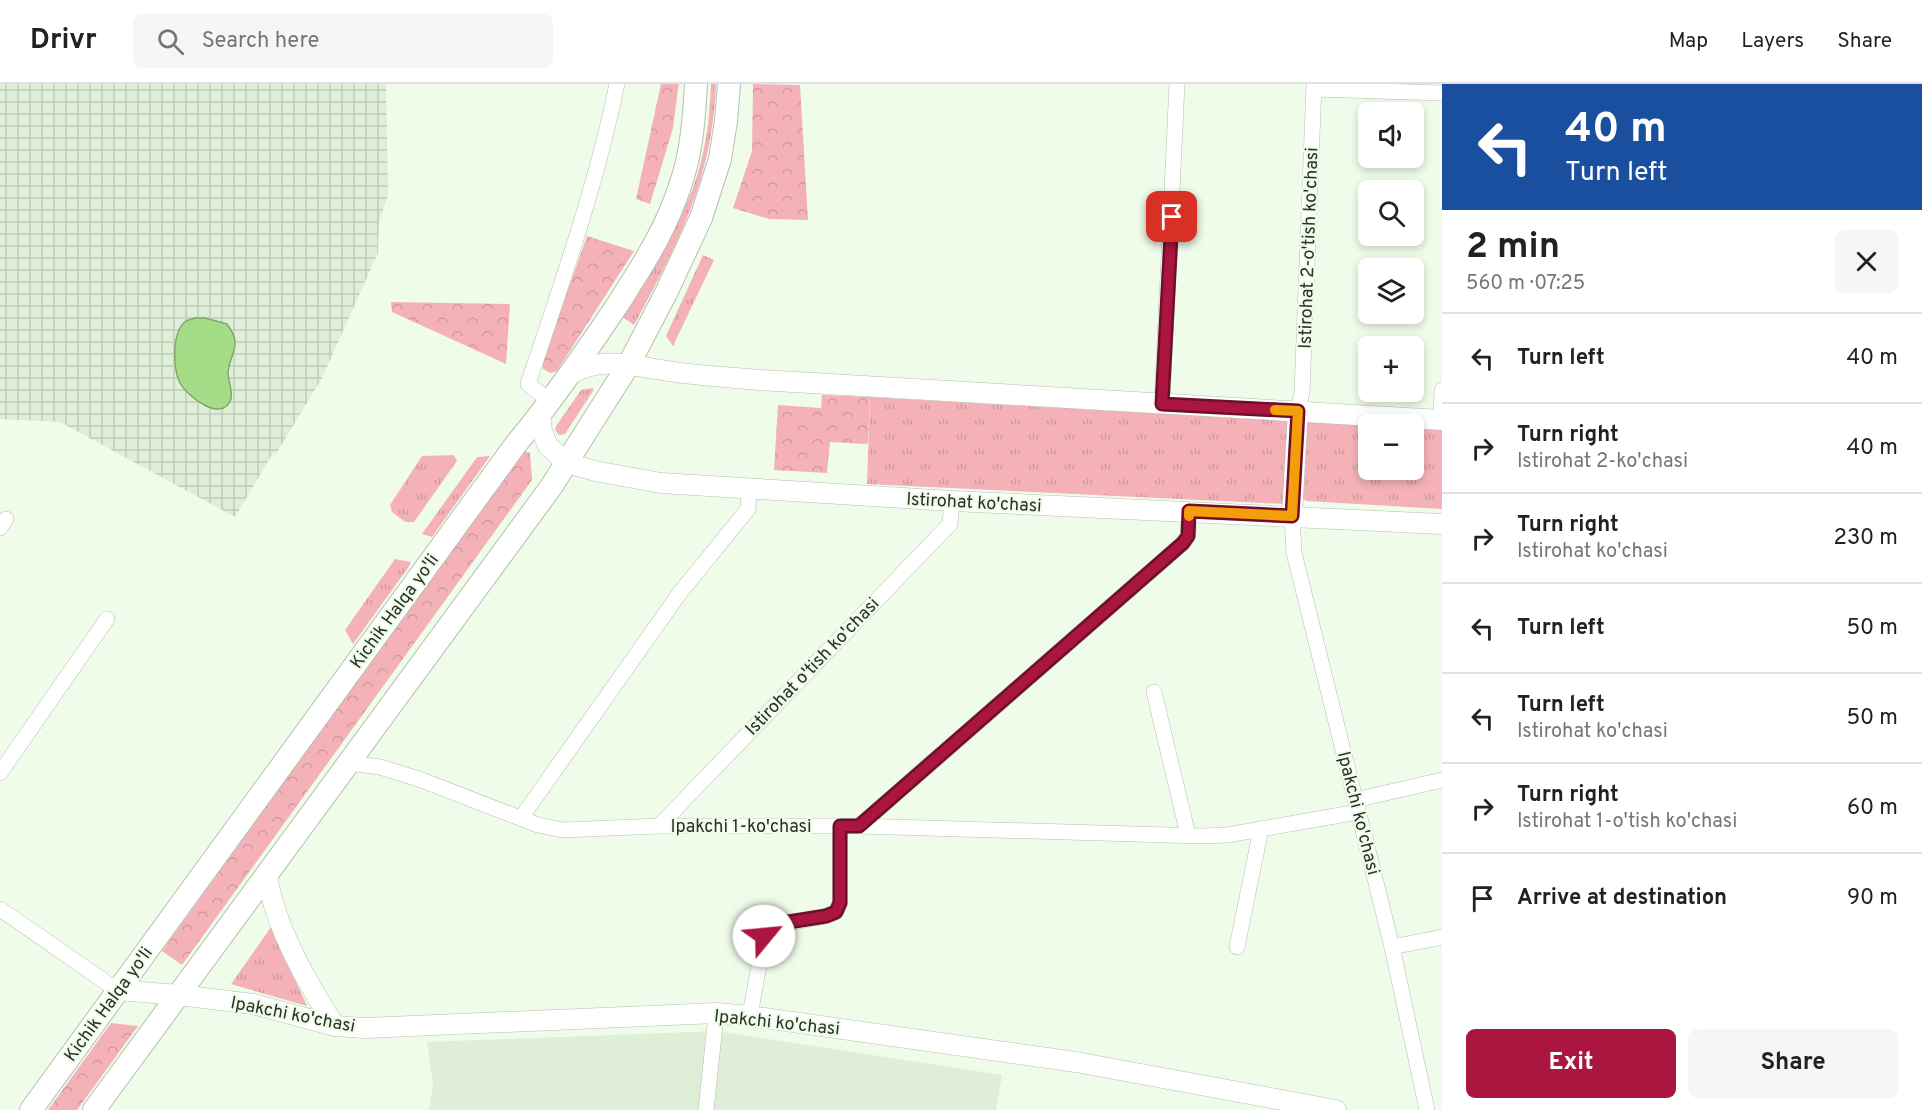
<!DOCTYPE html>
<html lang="en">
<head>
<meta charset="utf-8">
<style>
	body { margin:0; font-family:Overpass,sans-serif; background:#f6f6f6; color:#222; height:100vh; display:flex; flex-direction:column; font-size:22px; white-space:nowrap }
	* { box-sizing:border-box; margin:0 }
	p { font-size:20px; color:#767676 }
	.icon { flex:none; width:33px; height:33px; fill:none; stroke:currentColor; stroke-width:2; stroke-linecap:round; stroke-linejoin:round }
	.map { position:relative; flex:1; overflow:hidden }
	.details { display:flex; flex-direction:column; background:#fff; width:480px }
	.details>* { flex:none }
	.guide { background:#1a4fa0; color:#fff; overflow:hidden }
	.controls { position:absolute; left:1358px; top:18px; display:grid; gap:12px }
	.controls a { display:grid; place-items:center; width:66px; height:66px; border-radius:9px; background:#fff; box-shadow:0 3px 9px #0003; font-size:30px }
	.pin { position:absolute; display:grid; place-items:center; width:51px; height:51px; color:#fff; margin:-26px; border-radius:12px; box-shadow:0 3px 9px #0006 }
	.me { position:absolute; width:66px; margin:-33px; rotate:62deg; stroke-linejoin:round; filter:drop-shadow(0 0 4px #0008) }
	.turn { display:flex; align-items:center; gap:21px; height:126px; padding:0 24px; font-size:27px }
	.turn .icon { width:78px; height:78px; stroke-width:2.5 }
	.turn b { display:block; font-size:42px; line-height:51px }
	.round { display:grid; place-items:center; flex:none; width:63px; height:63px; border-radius:9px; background:#f6f6f6 }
	.headline { display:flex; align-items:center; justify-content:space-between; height:102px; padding:0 24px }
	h1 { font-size:36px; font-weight:700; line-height:45px }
	.action { display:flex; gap:12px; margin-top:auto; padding:12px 24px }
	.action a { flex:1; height:69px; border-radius:9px; background:#ab1640; color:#fff; font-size:24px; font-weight:700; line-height:69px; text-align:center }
	.action a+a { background:#f6f6f6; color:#222 }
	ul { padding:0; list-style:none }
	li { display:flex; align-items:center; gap:18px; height:90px; padding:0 24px; border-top:2px solid #e0e0e0 }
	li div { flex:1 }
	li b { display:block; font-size:22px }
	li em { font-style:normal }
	header { display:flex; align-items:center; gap:36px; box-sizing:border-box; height:84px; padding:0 30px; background:#fff; border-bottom:2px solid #e0e0e0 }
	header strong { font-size:28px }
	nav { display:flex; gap:33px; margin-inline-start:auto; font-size:21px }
	.search { width:420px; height:54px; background:#f6f6f6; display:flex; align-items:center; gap:15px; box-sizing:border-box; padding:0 21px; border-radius:9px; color:#767676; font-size:22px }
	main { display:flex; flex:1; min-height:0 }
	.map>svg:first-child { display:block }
	.built { fill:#dfefd7 }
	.industrial { fill:url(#industrial-grid) }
	.grass { fill:url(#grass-tufts) }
	.forest { fill:url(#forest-crowns) }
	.water { fill:#a5dc87; stroke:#81a86b; stroke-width:1.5 }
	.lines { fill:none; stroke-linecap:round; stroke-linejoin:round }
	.minor-casing { stroke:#b4c0af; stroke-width:16 }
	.major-casing { stroke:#b4c0af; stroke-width:21 }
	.highway-casing { stroke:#b4c0af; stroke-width:24 }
	.minor { stroke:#fff; stroke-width:15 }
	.major { stroke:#fff; stroke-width:20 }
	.highway { stroke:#fff; stroke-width:22 }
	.route-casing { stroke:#6f0e2a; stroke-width:15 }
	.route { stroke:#ab1640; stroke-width:10 }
	.slow { stroke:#f59e0b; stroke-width:10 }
	.labels { text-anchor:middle; stroke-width:4.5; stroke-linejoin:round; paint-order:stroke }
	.street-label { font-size:18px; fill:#2c3029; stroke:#f0fcea }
</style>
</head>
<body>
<header>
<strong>Drivr</strong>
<div class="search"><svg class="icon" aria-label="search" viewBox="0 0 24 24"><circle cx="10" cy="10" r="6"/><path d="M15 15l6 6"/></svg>Search here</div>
<nav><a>Map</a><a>Layers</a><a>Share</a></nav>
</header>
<main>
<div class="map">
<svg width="1442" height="1026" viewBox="0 0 1442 1026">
	<defs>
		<pattern id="industrial-grid" width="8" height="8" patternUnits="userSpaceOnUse" patternTransform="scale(1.5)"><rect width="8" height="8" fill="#dfefd7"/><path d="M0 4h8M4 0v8" fill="none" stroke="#c0cdb9"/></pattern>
		<pattern id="grass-tufts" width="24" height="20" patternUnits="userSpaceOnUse" patternTransform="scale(1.5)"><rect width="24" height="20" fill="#f4b2b8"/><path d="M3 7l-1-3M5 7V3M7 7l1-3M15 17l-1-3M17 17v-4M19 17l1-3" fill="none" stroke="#d1999e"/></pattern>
		<pattern id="forest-crowns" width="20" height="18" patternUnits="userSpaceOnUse" patternTransform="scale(1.5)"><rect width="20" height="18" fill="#f4b2b8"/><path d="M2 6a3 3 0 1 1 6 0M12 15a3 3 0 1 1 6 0" fill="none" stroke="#d1999e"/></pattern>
	</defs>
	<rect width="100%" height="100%" fill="#f0fcea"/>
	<!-- built -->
	<polygon class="built" points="717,947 1002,991 996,1026 429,1026 433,1001 427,958"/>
	<!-- industrial -->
	<polygon class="industrial" points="0,0 386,0 388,111 379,138 378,169 322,294 276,370 273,369 235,433 60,338 0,335"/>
	<!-- grass -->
	<g class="grass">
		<path d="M711 0H716C712 97 678 159 634 241L621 232C646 190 675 149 693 104 705 72 710 34 711 0Z"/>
		<polygon points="703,171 714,176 673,262 666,252"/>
		<polygon points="593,304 593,307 565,350 559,351 555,346 556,342 581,306"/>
		<polygon points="870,313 1290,337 1284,420 867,400"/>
		<polygon points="1309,338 1368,341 1368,386 1413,386 1413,344 1442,346 1442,425 1306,417 1302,413 1307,339"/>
		<polygon points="454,371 457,377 414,438 405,438 392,428 390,421 422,372"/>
		<polygon points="490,372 432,453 422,450 477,373"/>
		<polygon points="395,475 411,478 408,484 353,560 345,546"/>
		<polygon points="271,843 307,922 231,900"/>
	</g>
	<!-- forest -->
	<g class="forest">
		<polygon points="661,0 679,0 678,5 673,44 650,120 636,115"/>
		<polygon points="753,0 800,1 808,136 769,135 733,124 752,67"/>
		<polygon points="587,152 634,167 557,287 550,289 543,285 542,279"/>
		<polygon points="391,218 510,220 506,280 392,228"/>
		<polygon points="822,311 870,313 868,359 866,360 830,358 827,389 774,386 778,321 821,324"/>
		<polygon points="522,366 530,369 532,396 182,881 162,867 510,385"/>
		<polygon points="111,939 138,942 77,1026 48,1026"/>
	</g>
	<!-- water -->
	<path class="water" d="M195 234H205L227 240C243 262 231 266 228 288 228 297 233 307 231 315 222 340 187 312 180 299 173 285 171 248 186 237 188 236 192 235 195 234Z"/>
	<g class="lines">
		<!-- minor casing -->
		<g class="minor-casing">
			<g id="minor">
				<polyline points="1314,5 1442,9"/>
				<path d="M550 317 528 300C561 201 596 103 617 0"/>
				<polyline points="1162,320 1177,0"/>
				<polyline points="1298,327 1302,308 1314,0"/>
				<polyline points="1441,336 1442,306"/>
				<polyline points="1292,432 1294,469 1392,863 1427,1026"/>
				<polyline points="0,444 6,435"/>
				<polyline points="1154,608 1188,751"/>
				<polyline points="349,679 380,683 419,695 538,741 563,746 659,742 859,742 1202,752 1227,751 1358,728"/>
				<polyline points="0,689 107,535"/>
				<polyline points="1355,716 1442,696"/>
				<polyline points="521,734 679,510 748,425 749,405"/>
				<polyline points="659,742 950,440 952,417"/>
				<polyline points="859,742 1183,459 1188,452 1189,427"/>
				<polyline points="0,825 117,906"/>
				<polyline points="1237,863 1261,745"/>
				<polyline points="1392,863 1442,853"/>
				<polyline points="750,932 764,852 769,843 826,832 836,828 840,819 840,742"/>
				<polyline points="706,1026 715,941"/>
			</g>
		</g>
		<!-- major casing -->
		<g class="major-casing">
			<g id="major">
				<path d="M569 291C602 271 633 282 668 287 698 292 729 293 760 296L1442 336"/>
				<polyline points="540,331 542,347 548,362 567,379 595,387 661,399 952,417 1442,440"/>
				<polyline points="1292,432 1298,327"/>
				<path d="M267 791C274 841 307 899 335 942"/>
				<polyline points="117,906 179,911 253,920 335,942 365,944 717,929 750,932 1076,978 1336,1026"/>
			</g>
		</g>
		<!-- highway casing -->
		<g class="highway-casing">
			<g id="highway">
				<path d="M31 1026 516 360C553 316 586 268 618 220 644 179 666 146 681 99 692 67 694 33 696 0"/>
				<polyline points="94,1026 551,403 629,280 666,209 701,134 720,75 726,37 729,0"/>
			</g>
		</g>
		<!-- minor -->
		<use href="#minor" class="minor"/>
		<!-- major -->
		<use href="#major" class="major"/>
		<!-- highway -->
		<use href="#highway" class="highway"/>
	</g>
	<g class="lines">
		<!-- route casing -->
		<g class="route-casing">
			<polyline id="route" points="764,852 770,843 776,840 826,832 836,828 840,819 840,742 859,742 1183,459 1188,452 1189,427 1292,432 1298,327 1162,320 1172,133"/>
		</g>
		<!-- route -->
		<use href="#route" class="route"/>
		<!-- slow -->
		<polyline class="slow" points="1189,432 1189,427 1292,432 1298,327 1275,326"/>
	</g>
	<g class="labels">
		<!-- street labels -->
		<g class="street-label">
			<text transform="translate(1308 164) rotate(-88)" y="6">Istirohat 2-o'tish ko'chasi</text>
			<text transform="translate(974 418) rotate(3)" y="6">Istirohat ko'chasi</text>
			<text transform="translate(394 527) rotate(-54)" y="6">Kichik Halqa yo'li</text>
			<text transform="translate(812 582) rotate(-46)" y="6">Istirohat o'tish ko'chasi</text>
			<text transform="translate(1359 729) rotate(76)" y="6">Ipakchi ko'chasi</text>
			<text x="741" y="748">Ipakchi 1-ko'chasi</text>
			<text transform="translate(108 920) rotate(-54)" y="6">Kichik Halqa yo'li</text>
			<text transform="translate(293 930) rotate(11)" y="6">Ipakchi ko'chasi</text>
			<text transform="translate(777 938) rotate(6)" y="6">Ipakchi ko'chasi</text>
		</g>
	</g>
</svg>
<div class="controls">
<a><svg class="icon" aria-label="sound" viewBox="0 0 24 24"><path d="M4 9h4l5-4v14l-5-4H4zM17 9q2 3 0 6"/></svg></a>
<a><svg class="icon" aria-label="search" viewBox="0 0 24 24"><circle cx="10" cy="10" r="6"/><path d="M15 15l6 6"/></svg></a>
<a><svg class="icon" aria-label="layers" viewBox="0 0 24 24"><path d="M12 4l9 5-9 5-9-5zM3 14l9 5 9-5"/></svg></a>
<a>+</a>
<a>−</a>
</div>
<div class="pin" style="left:1172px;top:133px;background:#d93025"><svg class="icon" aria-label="arrive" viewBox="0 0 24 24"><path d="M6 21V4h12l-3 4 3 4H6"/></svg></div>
<svg class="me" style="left:764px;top:852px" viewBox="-20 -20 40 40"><circle r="19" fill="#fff"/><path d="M0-13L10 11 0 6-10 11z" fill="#ab1640"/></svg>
</div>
<section class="details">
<div class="guide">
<div class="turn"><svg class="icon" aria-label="left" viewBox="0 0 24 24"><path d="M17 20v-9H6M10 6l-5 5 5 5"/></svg><div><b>40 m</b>Turn left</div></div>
</div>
<div class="headline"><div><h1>2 min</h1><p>560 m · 07:25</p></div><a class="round"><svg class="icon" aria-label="close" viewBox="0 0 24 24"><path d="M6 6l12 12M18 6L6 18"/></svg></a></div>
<ul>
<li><svg class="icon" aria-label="left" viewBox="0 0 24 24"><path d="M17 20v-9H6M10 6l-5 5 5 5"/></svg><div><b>Turn left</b></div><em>40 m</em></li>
<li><svg class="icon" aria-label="right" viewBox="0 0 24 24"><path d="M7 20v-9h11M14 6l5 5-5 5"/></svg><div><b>Turn right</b><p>Istirohat 2-ko'chasi</p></div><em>40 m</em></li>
<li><svg class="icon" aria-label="right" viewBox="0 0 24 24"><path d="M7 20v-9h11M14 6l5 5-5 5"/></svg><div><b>Turn right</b><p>Istirohat ko'chasi</p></div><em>230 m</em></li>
<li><svg class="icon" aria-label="left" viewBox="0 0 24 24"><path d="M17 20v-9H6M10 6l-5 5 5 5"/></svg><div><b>Turn left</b></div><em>50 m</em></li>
<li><svg class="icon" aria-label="left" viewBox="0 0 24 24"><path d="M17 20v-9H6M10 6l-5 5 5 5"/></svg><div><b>Turn left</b><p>Istirohat ko'chasi</p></div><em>50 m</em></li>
<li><svg class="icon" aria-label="right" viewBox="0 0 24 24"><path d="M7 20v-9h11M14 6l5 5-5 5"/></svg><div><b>Turn right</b><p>Istirohat 1-o'tish ko'chasi</p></div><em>60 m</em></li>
<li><svg class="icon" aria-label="arrive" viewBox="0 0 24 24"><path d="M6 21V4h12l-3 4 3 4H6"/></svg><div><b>Arrive at destination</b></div><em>90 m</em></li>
</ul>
<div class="action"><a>Exit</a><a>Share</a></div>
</section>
</main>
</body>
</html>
